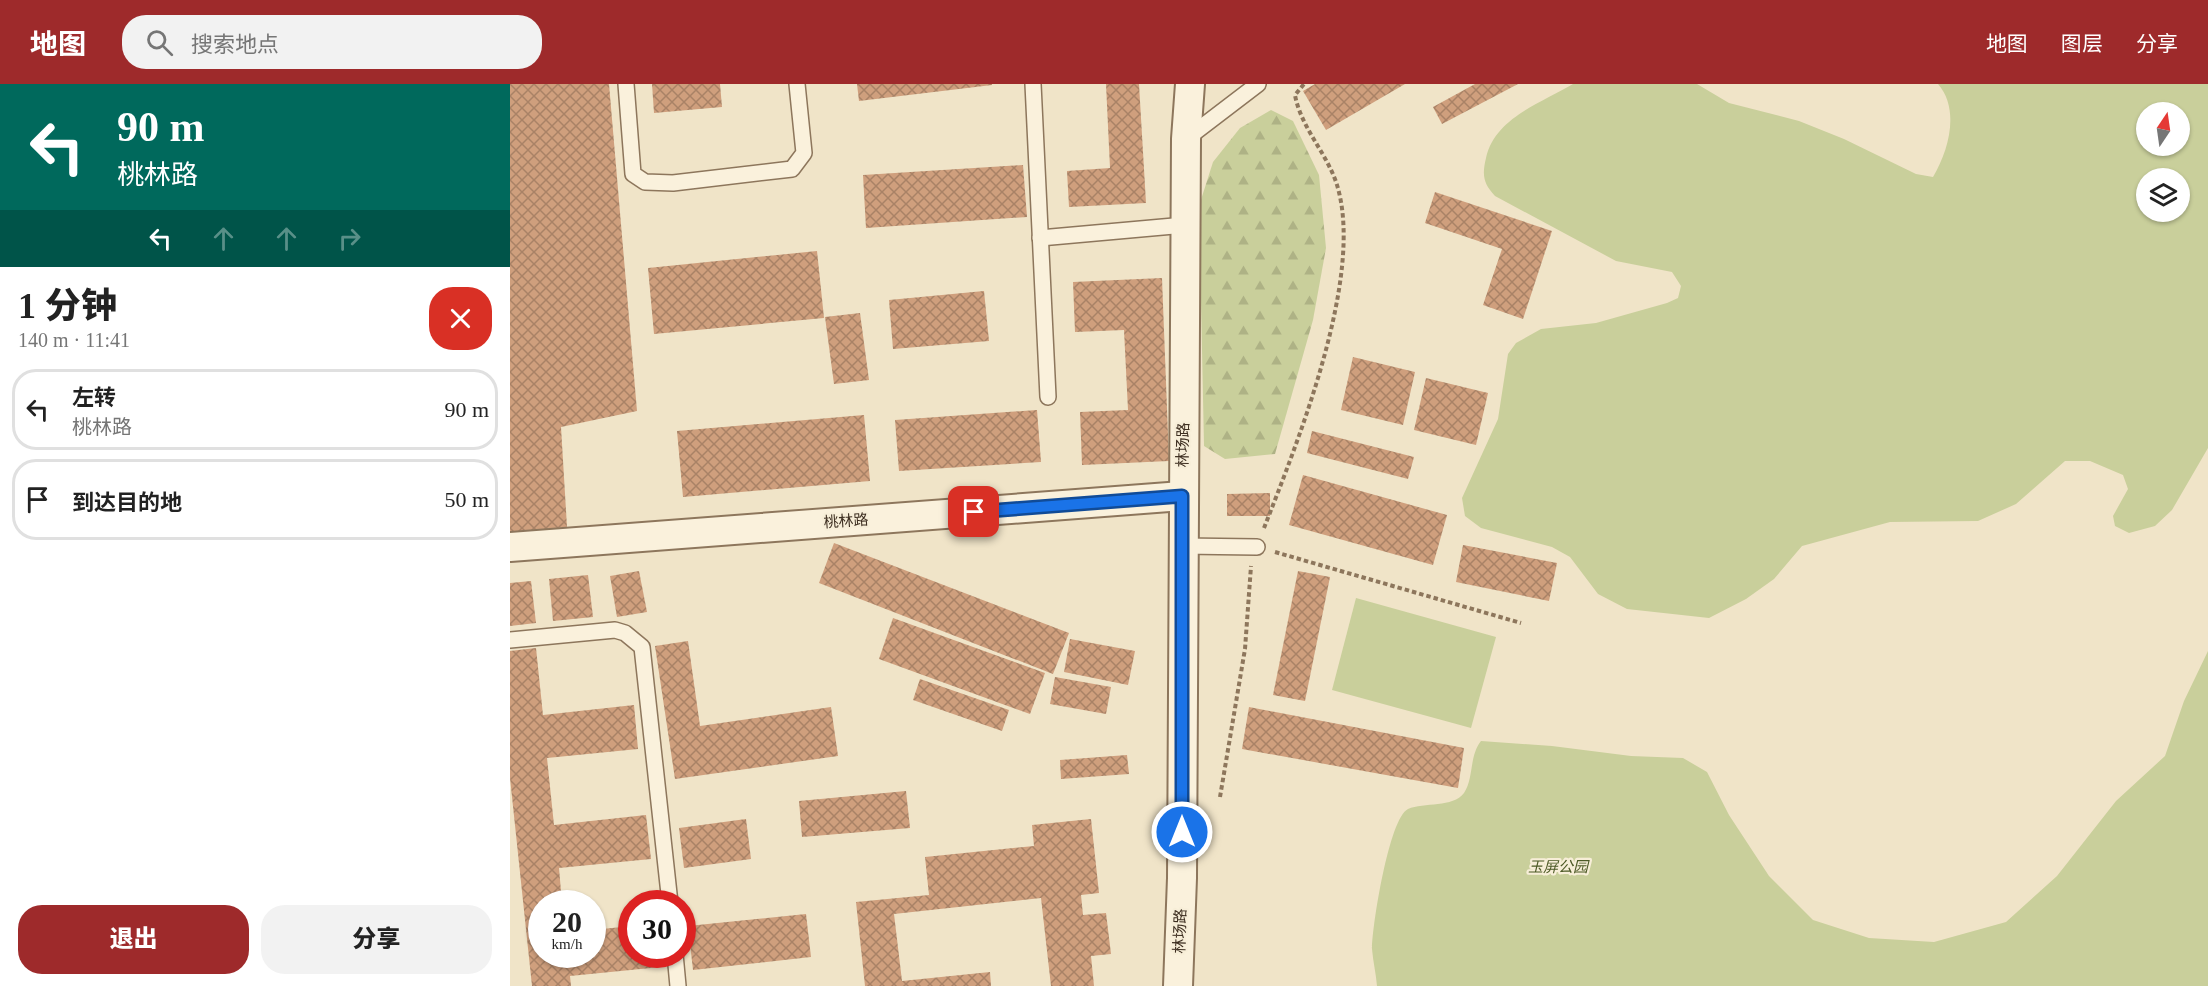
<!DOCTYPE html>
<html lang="zh">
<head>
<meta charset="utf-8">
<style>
	body { margin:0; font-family:"Times New Roman","Noto Sans SC",serif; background:#f2f2f2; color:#222; height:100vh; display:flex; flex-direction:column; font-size:22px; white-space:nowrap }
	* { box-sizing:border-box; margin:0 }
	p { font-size:20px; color:#767676 }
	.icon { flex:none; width:33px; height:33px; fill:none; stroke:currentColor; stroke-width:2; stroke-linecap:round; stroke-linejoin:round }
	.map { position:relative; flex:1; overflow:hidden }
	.details { display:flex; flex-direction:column; background:#fff; width:510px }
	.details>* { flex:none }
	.banner { background:#00695c; color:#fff; overflow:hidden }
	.needle { width:39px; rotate:13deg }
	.tools { position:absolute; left:1626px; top:18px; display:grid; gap:12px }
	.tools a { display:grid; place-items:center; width:54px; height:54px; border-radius:50%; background:#fff; box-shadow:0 2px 4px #0004; font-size:30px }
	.speed { position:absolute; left:18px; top:806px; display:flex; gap:12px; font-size:30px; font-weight:700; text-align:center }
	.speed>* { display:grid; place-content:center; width:78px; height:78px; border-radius:50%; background:#fff; box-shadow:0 2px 4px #0004; line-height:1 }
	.speed small { font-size:15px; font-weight:400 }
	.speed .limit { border:9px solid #d22; background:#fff; color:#111 }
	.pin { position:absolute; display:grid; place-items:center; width:51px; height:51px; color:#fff; margin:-26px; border-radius:12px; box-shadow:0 3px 9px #0006 }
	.me { position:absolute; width:66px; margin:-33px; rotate:0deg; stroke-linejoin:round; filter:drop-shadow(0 0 4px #0008) }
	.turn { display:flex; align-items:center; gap:21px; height:126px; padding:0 18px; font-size:27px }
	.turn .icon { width:78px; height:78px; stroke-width:2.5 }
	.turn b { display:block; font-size:42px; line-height:51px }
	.lanes { display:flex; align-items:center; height:57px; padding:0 18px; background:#0003; justify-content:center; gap:30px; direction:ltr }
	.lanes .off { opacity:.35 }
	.round { display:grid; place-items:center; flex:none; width:63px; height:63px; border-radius:24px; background:#f2f2f2 }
	.head { display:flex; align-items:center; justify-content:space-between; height:102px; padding:0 18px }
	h1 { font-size:36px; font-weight:800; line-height:45px }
	.cta { display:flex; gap:12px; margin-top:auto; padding:12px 18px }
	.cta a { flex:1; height:69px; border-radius:24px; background:#9e2a2b; color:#fff; font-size:24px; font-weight:800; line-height:69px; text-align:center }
	.cta a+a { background:#f2f2f2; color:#222 }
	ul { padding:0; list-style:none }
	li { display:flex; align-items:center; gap:18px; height:81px; margin:0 12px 9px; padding:0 6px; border:3px solid #e0e0e0; border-radius:24px }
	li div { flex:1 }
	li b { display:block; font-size:22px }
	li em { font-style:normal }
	header { display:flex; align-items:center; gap:36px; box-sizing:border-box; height:84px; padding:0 30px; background:#9e2a2b; color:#fff }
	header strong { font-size:28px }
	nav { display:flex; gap:33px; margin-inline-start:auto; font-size:21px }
	.search { width:420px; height:54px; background:#f2f2f2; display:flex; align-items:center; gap:15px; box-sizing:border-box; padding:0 21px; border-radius:24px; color:#767676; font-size:22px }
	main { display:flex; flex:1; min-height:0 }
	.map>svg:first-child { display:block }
	.green { fill:#c9cf9b; fill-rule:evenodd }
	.forest { fill:url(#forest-firs) }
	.building { fill:url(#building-cross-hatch) }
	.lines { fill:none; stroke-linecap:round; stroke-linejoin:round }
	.service-casing { stroke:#8d765c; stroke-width:18 }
	.minor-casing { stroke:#8d765c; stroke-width:32 }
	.path { stroke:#8d765c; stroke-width:4; stroke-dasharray:4.5 3; stroke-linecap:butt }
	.service { stroke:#faf1dc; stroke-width:15 }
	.minor { stroke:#faf1dc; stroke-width:28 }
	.route-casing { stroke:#114b97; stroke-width:15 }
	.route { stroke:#1a73e8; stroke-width:10 }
	.labels { text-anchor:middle; stroke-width:4.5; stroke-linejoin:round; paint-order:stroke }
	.street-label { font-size:15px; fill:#3d2e20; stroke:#f7eed8 }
	.park-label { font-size:15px; font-style:italic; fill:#4d5a26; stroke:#f7eed8 }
</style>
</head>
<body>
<header>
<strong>地图</strong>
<div class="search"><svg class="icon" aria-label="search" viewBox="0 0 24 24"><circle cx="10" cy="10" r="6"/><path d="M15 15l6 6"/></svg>搜索地点</div>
<nav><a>地图</a><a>图层</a><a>分享</a></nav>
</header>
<main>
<section class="details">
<div class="banner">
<div class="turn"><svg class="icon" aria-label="left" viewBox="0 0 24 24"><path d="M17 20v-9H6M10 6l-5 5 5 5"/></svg><div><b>90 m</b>桃林路</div></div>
<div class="lanes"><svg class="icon" aria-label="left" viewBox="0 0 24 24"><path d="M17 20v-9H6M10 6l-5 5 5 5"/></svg><svg class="icon off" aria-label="ahead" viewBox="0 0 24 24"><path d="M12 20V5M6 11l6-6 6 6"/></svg><svg class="icon off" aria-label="ahead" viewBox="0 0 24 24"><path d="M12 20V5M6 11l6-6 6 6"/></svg><svg class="icon off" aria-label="right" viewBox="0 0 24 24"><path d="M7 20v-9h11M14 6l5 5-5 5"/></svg></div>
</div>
<div class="head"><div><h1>1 分钟</h1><p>140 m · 11:41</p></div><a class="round" style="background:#d93025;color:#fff"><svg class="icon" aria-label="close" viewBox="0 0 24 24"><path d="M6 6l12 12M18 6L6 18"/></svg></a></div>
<ul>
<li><svg class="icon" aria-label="left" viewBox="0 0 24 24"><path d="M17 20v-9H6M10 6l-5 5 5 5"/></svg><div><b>左转</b><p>桃林路</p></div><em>90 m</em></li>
<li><svg class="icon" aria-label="arrive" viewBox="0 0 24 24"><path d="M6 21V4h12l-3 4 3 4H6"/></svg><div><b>到达目的地</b></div><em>50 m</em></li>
</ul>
<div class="cta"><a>退出</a><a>分享</a></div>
</section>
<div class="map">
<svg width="1698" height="902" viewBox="0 0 1698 902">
	<defs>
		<pattern id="forest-firs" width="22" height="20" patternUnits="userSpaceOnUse" patternTransform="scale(1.5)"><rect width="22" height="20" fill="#c9cf9b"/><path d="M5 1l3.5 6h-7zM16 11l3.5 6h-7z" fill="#aeb285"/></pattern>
		<pattern id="building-cross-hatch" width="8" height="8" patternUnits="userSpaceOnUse" patternTransform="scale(1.5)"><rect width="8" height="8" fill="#cf9f7d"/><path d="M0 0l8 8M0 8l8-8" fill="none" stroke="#a98266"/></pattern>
	</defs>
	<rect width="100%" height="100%" fill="#f0e4c8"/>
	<!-- green -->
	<g class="green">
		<path d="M1063 0H1187L1219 19 1289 37 1334 55 1406 90 1423 93C1439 66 1450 25 1428 0H1698V364L1662 426 1645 442 1619 449 1605 442 1603 432 1618 405 1613 391 1580 377H1555L1506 420 1468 437 1380 438 1292 462 1264 495 1236 515 1199 534 1117 525 1088 510 1060 473 1042 463 971 444 955 432 952 414 988 335 998 270 1006 259 1031 245 1086 239 1157 219 1168 214 1171 202 1162 188 1106 177 985 112C973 99 972 91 976 74 985 34 1031 19 1063 0ZM1636 28H1670V62H1636ZM1636 94H1670V128H1636Z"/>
		<polygon points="846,514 986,553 961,644 822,606"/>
		<path d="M1698 567V902H867C866 890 863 877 862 865 862 843 879 734 898 725 914 718 943 724 954 709 964 694 959 672 971 657L1042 662 1121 672 1173 674 1197 688 1219 731 1259 792 1303 836 1359 854 1424 858 1496 838 1547 792 1606 717 1655 672 1674 617Z"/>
	</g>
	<!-- forest -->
	<polygon class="forest" points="761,26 783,37 809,91 816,164 803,236 765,370 715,375 694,362 689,122 703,78 730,44"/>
	<!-- building -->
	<g class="building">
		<polygon points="0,0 99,0 127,327 51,343 57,443 0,449"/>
		<polygon points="142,0 210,0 212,23 144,29"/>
		<polygon points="347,0 482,0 482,1 349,17"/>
		<polygon points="596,0 629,0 636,119 559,123 557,87 600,84"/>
		<polygon points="805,0 895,0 816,46 793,7"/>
		<polygon points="965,0 1008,0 932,40 923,23"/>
		<polygon points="513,81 517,133 356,144 353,91"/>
		<polygon points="925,108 1042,147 1013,235 973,221 992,165 915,139"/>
		<polygon points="307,167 314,234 144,250 138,184"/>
		<polygon points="652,194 659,377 572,381 570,328 618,326 614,246 565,248 563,198"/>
		<polygon points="474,207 479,257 383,265 379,216"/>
		<polygon points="350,229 359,296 324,300 315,233"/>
		<polygon points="843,273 905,288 893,341 831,326"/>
		<polygon points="916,294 978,309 966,361 904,346"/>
		<polygon points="527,326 531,378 389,387 385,336"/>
		<polygon points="354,331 360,397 173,413 167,347"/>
		<polygon points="802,347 904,373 898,395 797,369"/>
		<polygon points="793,391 937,431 923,481 779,441"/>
		<polygon points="760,409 760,432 717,432 717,410"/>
		<polygon points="324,459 559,549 543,590 309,499"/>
		<polygon points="953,461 1047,479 1039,517 946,498"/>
		<polygon points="129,487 137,528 107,533 100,492"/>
		<polygon points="788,487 820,493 795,617 763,611"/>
		<polygon points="78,491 83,533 43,537 39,495"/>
		<polygon points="21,497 26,539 0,542 0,499"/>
		<polygon points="383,534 535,589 520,630 369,575"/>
		<polygon points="560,555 625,567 618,601 554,588"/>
		<polygon points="178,557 190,642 321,623 328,672 165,695 145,562"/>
		<polygon points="26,564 33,631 124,621 128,665 37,674 44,741 136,731 141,775 49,784 52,819 32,819 32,870 82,870 82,846 122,842 122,870 149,870 151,883 60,892 61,902 22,902 0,694 0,567"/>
		<polygon points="545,593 601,603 596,630 540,620"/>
		<polygon points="410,595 499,626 492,647 403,616"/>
		<polygon points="739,623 954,664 948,704 732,665"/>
		<polygon points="617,671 619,690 551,695 550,676"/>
		<polygon points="396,707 400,744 292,753 289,717"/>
		<polygon points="236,735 241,775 174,784 169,744"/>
		<polygon points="581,735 589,809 571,811 573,831 596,829 601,870 581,872 584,902 541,902 531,814 384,830 392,897 480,888 481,902 355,902 346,818 419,811 415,773 524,762 522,741"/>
		<polygon points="296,830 301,873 183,886 178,842"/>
	</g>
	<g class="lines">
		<!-- service casing -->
		<g class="service-casing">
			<g id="service">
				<polyline points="116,0 123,90 135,98 163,99 282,85 294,69 287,0"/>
				<polyline points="523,0 538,313"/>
				<polyline points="676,55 748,0"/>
				<polyline points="530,154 675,141"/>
				<polyline points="672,462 747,463"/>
				<polyline points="0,556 105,546 115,549 132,563 160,819"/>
				<polyline points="165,870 168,902"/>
			</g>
		</g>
		<!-- minor casing -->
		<g class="minor-casing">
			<g id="minor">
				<polyline points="0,463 672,412"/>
				<polyline points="668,902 672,794 676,55 680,0"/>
			</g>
		</g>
		<!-- path -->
		<g class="path">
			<path d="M754 444C788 357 855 192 827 101 817 69 791 44 785 11L794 0"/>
			<polyline points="765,468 1011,539"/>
			<polyline points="710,713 735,565 741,482"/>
		</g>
		<!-- service -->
		<use href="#service" class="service"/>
		<!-- minor -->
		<use href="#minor" class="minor"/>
	</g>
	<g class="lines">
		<!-- route casing -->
		<g class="route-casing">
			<polyline id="route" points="464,428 672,412 672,748"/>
		</g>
		<!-- route -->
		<use href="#route" class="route"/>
	</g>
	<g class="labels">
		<!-- street labels -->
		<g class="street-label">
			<text transform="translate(673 361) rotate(-89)" y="5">林场路</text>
			<text transform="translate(336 437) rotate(-4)" y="5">桃林路</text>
			<text transform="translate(670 847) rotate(-88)" y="5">林场路</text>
		</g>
		<!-- park labels -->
		<g class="park-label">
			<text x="1048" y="788">玉屏公园</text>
		</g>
	</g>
</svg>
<div class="tools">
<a><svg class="needle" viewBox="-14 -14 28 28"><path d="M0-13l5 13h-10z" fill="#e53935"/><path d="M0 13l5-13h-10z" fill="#767676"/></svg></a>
<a><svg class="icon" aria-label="layers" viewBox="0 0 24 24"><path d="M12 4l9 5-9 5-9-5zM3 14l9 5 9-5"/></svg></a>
</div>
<div class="speed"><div>20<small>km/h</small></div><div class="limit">30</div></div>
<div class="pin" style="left:464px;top:428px;background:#d93025"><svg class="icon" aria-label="arrive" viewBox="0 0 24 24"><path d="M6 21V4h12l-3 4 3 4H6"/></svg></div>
<svg class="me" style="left:672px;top:748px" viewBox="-20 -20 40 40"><circle r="17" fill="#1a73e8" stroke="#fff" stroke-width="3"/><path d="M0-11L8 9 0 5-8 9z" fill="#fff"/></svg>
</div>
</main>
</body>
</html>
